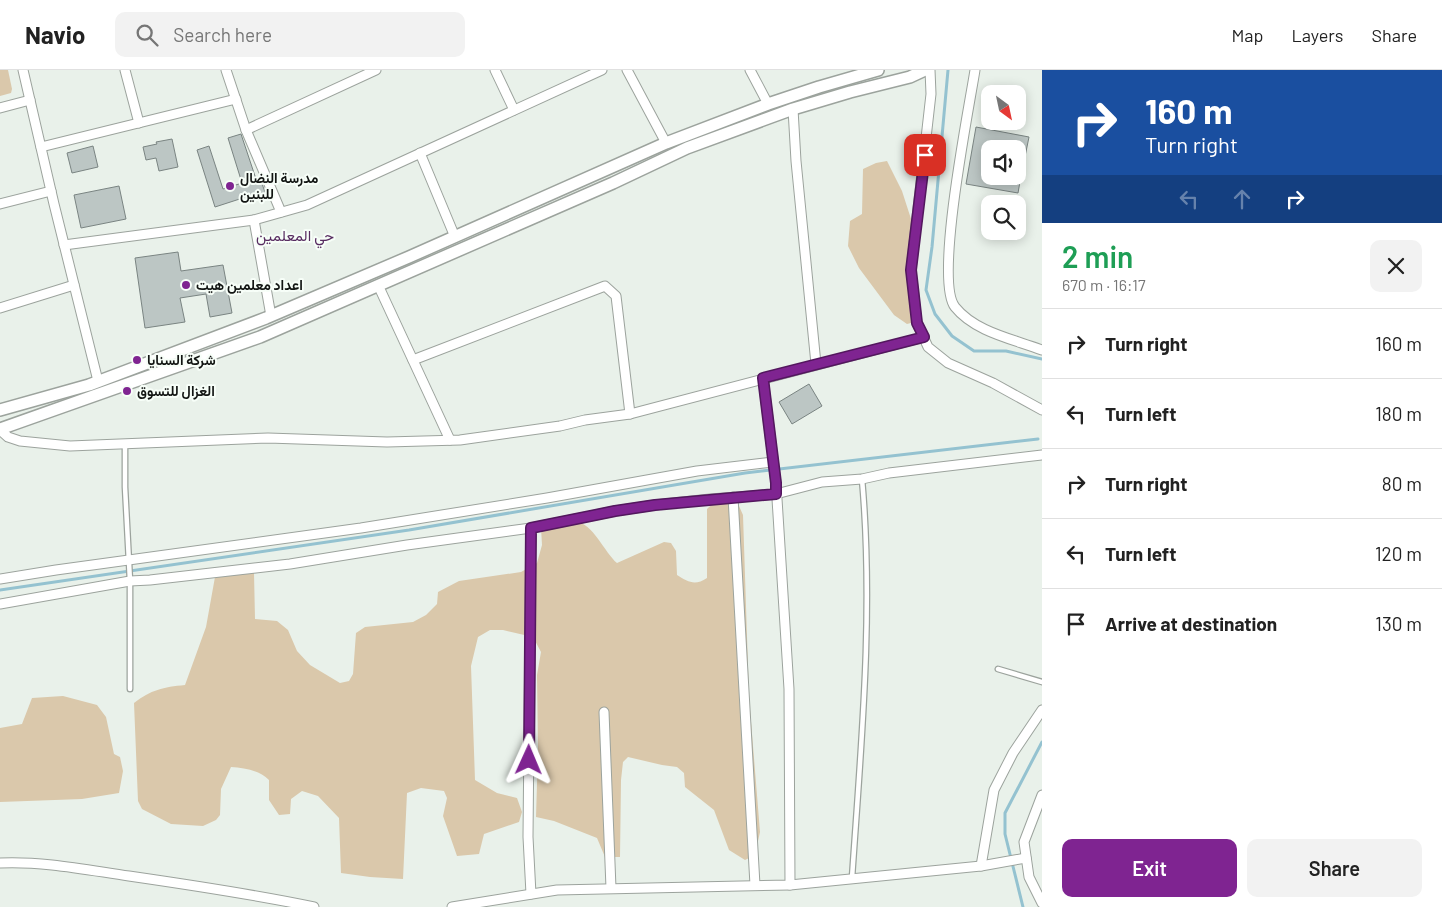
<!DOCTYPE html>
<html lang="en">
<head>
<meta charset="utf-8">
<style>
	body { margin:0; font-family:Barlow,Vazirmatn,sans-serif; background:#f2f2f2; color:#222; height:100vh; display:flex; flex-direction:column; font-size:19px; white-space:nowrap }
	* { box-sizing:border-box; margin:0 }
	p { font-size:16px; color:#767676 }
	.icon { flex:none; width:28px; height:28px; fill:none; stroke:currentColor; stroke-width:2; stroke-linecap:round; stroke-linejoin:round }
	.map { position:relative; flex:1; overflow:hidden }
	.drawer { display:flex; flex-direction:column; background:#fff; width:400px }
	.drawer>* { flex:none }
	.guide { background:#1a4fa0; color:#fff; overflow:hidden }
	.needle { width:32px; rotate:147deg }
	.buttons { position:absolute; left:981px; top:15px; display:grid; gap:10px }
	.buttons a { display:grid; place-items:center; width:45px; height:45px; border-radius:10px; background:#fff; box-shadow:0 2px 12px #0003; font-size:25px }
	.pin { position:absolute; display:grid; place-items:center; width:42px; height:42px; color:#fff; margin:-21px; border-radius:10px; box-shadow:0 2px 8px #0006 }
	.me { position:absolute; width:55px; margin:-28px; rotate:1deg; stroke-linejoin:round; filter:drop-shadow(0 0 4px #0008) }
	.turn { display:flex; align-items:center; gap:18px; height:105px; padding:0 20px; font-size:22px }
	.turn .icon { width:65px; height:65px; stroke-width:2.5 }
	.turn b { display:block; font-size:35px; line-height:42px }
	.lanes { display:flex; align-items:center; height:48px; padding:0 20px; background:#0003; justify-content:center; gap:25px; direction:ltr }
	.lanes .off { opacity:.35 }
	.round { display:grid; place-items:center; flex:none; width:52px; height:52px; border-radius:10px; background:#f2f2f2 }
	.headline { display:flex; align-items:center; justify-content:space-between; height:85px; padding:0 20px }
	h1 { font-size:30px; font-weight:600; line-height:38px; color:#1e9e55 }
	.action { display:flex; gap:10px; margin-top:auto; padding:10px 20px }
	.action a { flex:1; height:58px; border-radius:10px; background:#7f2491; color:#fff; font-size:20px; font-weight:600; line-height:58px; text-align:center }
	.action a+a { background:#f2f2f2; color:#222 }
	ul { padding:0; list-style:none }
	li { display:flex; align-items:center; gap:15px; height:70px; padding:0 20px; border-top:1px solid #e0e0e0 }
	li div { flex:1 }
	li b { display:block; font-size:19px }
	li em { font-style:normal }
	header { display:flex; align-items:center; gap:30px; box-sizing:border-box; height:70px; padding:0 25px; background:#fff; border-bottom:1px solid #e0e0e0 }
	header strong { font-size:24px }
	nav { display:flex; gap:28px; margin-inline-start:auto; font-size:18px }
	.search { width:350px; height:45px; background:#f2f2f2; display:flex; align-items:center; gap:12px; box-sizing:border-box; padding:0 18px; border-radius:10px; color:#767676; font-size:19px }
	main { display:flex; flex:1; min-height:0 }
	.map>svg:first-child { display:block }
	.green { fill:#dac8ab }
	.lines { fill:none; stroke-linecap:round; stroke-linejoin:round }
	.stream { stroke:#94c2d0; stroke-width:3 }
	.building { fill:#bcc6c4; stroke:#7a8482 }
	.lane-casing { stroke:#9ca39d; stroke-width:7 }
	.street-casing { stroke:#9ca39d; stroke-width:11 }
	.secondary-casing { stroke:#9ca39d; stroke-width:14 }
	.lane { stroke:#fff; stroke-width:4.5 }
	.street { stroke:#fff; stroke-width:9 }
	.secondary { stroke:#fff; stroke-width:11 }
	.route-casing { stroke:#53175e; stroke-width:12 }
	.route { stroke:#7f2491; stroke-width:9 }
	.poi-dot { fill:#7f2491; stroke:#f7fef8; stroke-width:2 }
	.labels { text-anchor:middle; stroke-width:4; stroke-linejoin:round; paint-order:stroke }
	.poi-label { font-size:14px; font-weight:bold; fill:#121513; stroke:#f7fef8; text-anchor:start }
	.neighbourhood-label { font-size:15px; fill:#572b60; stroke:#f7fef8 }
</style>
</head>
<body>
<header>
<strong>Navio</strong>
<div class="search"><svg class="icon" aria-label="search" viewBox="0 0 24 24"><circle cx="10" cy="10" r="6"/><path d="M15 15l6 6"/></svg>Search here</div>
<nav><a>Map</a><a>Layers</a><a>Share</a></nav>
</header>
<main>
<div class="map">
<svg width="1042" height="837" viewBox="0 0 1042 837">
	<rect width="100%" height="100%" fill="#e9f1ea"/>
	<!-- green -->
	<g class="green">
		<polygon points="0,0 8,0 12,19 11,23 0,26"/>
		<polygon points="887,91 902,121 912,152 908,196 911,253 907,254 894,245 859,198 848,176 850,151 862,144 863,99 876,93"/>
		<path d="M731 430 739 436 743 445 749 627 760 762 755 785 745 790 729 780 714 740 685 717 684 703 677 697 662 695 628 687 623 692 621 710 620 787H605L597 768 554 751 536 747 538 680 537 605 541 582 533 567 503 560H490L478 567 471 596 475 710 497 723 517 728 522 742 519 752 484 764 479 784 457 786 443 746 447 728 444 721 421 718 407 723 403 809 370 807 341 803 339 748 318 726 302 721 291 729 290 744 279 745 269 730V710C259 700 245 698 231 697L221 719 220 745 216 750 203 756 171 754 142 739 138 731 134 633C151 620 163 617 185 615L206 557 215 507 251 499 254 503 255 549 277 551 288 560 297 581 310 595 340 613 349 611 353 604 356 563 365 557 413 552 426 545 437 534 438 522 459 511 521 502 537 493 542 475 541 458C552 456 565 451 576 452 592 452 605 483 617 493L664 472 671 473 676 481 677 505C688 512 695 516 707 508V439L713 433Z"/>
		<polygon points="63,626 97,635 106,647 114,684 120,687 123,701 119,723 82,729 0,732 0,658 22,654 32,628"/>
	</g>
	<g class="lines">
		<!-- stream -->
		<g class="stream">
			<polyline points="948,0 932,177 926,220 935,244 952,266 974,281 1006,281 1042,289"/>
			<polyline points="0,520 409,460 745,403 1038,369"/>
			<polyline points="1023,837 1005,764 1005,743 1042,672"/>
		</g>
	</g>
	<!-- building -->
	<g class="building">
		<polygon points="976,57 1029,67 1021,106 1018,106 1018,79 990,79 990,106 1021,106 1018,123 966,114"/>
		<polygon points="241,64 256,109 260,108 266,125 254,129 252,125 215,137 197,80 209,76 223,119 242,113 228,68"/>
		<polygon points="172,69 178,97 159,101 156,88 146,90 143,77 157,74 156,72"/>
		<polygon points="93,76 98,97 72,103 67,83"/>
		<polygon points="119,116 126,149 81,158 74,125"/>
		<polygon points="178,182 181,201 223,195 232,243 210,247 206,224 180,228 185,252 145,258 135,188"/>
		<polygon points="809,314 822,336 792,354 779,332"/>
	</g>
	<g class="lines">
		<!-- lane casing -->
		<g class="lane-casing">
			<g id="lane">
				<polyline points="125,374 125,417 130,511 130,619"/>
				<polyline points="998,599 1042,612"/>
				<path d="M852 808C861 676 874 542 862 409"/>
			</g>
		</g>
		<!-- street casing -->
		<g class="street-casing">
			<g id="street">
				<polyline points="23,0 54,134 98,311"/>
				<polyline points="125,0 139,53"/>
				<polyline points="226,0 246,60 281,142"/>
				<polyline points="495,0 514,40"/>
				<polyline points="627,0 666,73"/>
				<polyline points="750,0 768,34"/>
				<polyline points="930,0 931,24 911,200 917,253 928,277 948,293 993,313 1042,340"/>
				<path d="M975 0C969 39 934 211 955 237 975 262 1013 269 1042 280"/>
				<polyline points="0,38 30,30"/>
				<polyline points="793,39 796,91 816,294"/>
				<polyline points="246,60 376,0"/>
				<polyline points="41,77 236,29"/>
				<polyline points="420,83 455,167"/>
				<polyline points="0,134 51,121"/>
				<polyline points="254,150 271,246"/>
				<polyline points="64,175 254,150 307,135 602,0"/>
				<polyline points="378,215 450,370"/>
				<polyline points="0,238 74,215"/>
				<polyline points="413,290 605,216 616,226 630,344"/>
				<polyline points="763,308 776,413 789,619 790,815"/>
				<polyline points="0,360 8,367 20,371 70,376 268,368 387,372 460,370 560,356 585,350 630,344 924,267"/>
				<polyline points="733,427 755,815"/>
				<polyline points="531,458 528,767 531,824"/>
				<polyline points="0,509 56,500 361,458 547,428 697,401 773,392"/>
				<polyline points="0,534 130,511 150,510 290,494 407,475 531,458 615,441 655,435 710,429 776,424 822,412 862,409 889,403 1042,385"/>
				<polyline points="604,642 611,818"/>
				<polyline points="1042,725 1024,772 1029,807 1042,833"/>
				<path d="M0 793C43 791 87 800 129 806 191 815 253 824 314 837"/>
				<polyline points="981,796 994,720 1013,683 1042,640"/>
				<polyline points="452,837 557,820 790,815 981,796 1026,788"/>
			</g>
		</g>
		<!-- secondary casing -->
		<g class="secondary-casing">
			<g id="secondary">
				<polyline points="0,340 89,315 266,248 409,187 666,73 768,34 819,17 878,0"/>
				<polyline points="0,359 260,267 613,113 687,78 793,39 850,22 910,7 925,0"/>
			</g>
		</g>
		<!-- lane -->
		<use href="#lane" class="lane"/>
		<!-- street -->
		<use href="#street" class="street"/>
		<!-- secondary -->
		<use href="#secondary" class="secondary"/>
	</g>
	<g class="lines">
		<!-- route casing -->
		<g class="route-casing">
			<polyline id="route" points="529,690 531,458 615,441 655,435 776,424 776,413 763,308 924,267 917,253 911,200 925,85"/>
		</g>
		<!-- route -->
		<use href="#route" class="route"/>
	</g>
	<!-- markers -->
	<g class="poi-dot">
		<circle cx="230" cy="116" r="5"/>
		<circle cx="186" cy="215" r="5"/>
		<circle cx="137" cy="290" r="5"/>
		<circle cx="127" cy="321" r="5"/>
	</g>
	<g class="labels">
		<!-- poi labels -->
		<g class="poi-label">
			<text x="240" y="113">مدرسة النضال<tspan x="240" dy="16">للبنين</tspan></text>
			<text x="196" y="220">اعداد معلمين هيت</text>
			<text x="147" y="295">شركة السنايا</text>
			<text x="137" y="326">الغزال للتسوق</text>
		</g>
		<!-- neighbourhood labels -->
		<g class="neighbourhood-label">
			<text x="295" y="171">حي المعلمين</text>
		</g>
	</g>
</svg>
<div class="buttons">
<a><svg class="needle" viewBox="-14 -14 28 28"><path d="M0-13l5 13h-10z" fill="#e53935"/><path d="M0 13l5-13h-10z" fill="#767676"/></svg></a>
<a><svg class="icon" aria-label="sound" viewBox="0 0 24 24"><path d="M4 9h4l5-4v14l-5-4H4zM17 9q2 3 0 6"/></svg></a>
<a><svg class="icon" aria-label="search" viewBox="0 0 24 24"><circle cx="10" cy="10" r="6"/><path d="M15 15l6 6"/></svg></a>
</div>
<div class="pin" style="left:925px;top:85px;background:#d93025"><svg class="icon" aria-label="arrive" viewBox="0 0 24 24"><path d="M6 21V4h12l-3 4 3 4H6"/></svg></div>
<svg class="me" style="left:529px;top:690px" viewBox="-20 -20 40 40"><path d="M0-17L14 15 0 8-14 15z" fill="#7f2491" stroke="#fff" stroke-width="4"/></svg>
</div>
<section class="drawer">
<div class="guide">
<div class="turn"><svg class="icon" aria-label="right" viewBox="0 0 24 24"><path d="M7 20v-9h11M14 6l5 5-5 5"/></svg><div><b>160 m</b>Turn right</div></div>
<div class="lanes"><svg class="icon off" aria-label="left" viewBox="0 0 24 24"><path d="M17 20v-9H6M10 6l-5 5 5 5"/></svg><svg class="icon off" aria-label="ahead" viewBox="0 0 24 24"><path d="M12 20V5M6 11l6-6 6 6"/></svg><svg class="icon" aria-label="right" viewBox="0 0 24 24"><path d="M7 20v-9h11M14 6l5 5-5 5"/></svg></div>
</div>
<div class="headline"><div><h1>2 min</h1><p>670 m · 16:17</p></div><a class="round"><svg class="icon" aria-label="close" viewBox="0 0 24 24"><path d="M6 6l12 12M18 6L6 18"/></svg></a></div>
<ul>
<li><svg class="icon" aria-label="right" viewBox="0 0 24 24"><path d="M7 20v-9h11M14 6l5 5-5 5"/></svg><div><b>Turn right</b></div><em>160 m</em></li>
<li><svg class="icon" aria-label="left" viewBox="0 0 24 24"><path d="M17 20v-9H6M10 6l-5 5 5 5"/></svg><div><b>Turn left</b></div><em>180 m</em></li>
<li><svg class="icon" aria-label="right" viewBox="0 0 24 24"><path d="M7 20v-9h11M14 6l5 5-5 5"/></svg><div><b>Turn right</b></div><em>80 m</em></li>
<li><svg class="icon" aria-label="left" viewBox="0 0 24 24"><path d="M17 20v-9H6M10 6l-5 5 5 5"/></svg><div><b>Turn left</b></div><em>120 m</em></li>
<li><svg class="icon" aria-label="arrive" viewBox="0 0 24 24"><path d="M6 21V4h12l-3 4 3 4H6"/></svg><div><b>Arrive at destination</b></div><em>130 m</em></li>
</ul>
<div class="action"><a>Exit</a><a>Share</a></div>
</section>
</main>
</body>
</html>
